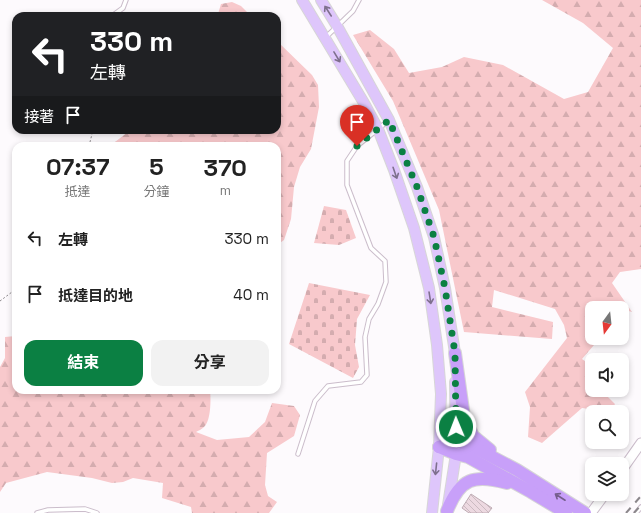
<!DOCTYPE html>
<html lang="zh-TW">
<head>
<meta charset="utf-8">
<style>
	body { margin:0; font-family:"Space Grotesk","Noto Sans TC",sans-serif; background:#f2f2f2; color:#222; height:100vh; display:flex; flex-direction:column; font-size:15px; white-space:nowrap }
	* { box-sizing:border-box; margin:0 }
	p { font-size:13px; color:#767676 }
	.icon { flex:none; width:22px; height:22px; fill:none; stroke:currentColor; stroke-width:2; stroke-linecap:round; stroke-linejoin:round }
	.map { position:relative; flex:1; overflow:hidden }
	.sheet { position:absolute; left:12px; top:142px; width:269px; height:252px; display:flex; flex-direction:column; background:#fff; border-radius:12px; box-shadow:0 2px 6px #0003 }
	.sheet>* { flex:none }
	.top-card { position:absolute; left:12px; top:12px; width:269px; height:122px; border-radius:12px; box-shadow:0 2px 6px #0003; background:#202124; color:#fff; overflow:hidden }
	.needle { width:26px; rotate:195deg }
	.fabs { position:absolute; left:585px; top:301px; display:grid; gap:8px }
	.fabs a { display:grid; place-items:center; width:44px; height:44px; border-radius:8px; background:#fff; box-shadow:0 2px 6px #0003; font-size:20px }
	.pin { position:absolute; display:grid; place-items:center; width:34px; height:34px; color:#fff; margin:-41px -17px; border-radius:50% 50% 50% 0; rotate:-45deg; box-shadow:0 0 4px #0007 }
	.pin .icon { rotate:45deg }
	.me { position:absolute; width:44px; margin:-22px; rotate:359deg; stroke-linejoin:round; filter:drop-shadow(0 0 3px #0008) }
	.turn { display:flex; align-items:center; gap:14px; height:84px; padding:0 12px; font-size:18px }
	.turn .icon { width:52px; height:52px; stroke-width:2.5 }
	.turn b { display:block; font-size:28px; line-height:34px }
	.then { display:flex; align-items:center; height:38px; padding:0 12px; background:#0003; gap:8px; font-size:15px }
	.eta { display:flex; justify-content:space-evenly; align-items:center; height:68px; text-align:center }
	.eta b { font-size:24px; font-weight:700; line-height:28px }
	.action { display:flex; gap:8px; margin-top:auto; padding:8px 12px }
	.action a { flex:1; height:46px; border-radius:12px; background:#0b8043; color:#fff; font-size:16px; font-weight:700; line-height:46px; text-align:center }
	.action a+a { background:#f2f2f2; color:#222 }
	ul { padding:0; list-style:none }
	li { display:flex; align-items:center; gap:12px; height:56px; padding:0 12px }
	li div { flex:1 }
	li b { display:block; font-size:15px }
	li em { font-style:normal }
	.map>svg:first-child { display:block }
	.forest { fill:url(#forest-firs) }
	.cemetery { fill:url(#cemetery-stones) }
	.building { fill:url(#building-back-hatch); stroke:#beabb3 }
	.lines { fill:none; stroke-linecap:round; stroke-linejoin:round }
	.lane-casing { stroke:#cbbdcb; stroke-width:5.5 }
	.secondary-casing { stroke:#cbbdcb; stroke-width:11 }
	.primary-casing { stroke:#d7d6d7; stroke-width:12 }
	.highway-casing { stroke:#d7d6d7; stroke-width:14 }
	.path { stroke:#8e8a8e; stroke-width:1; stroke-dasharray:2 2; stroke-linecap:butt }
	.lane { stroke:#fff; stroke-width:3.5 }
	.secondary { stroke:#fff; stroke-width:9 }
	.primary { stroke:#dec6fb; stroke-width:10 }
	.highway { stroke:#c8a0f9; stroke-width:12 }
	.rail { stroke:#8b878b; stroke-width:2; stroke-dasharray:7 7; stroke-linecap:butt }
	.oneway { stroke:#7e708d }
	.oneway2 { stroke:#745d8c }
	.route { stroke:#0b8043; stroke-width:7; stroke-dasharray:0 12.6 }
</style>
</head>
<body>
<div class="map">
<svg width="641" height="513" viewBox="0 0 641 513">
	<defs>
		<pattern id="forest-firs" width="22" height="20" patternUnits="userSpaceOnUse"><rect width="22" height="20" fill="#f8c9cc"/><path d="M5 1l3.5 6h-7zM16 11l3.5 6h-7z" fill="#d4acaf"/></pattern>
		<pattern id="cemetery-stones" width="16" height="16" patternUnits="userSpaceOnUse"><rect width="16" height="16" fill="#f8c9cc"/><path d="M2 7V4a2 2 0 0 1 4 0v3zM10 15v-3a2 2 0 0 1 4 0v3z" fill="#d4acaf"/></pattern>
		<pattern id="building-back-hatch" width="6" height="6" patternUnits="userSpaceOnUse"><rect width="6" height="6" fill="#edd9e1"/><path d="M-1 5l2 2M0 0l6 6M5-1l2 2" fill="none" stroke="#cbbac1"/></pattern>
	</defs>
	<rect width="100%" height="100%" fill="#fdfafd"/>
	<!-- forest -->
	<g class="forest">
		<polygon points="542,0 641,0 641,269 620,272 612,283 632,312 622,309 622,308 611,305 608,308 592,308 592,338 600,338 582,359 592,366 592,390 601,390 615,404 610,412 582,408 542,443 528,437 530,407 525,392 567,338 564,325 555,309 494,290 492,307 553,322 552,339 464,332 439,210 393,101 353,35 370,30 394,49 409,73 442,67 464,57 503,65 564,99 588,92 613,48 583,23"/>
		<polygon points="232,2 241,6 251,16 218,16 218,14 221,4"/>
		<polygon points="277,41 312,75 318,85 319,107 311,149 300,167 294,187 291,219 284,240 277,245 277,146 111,146 111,145 128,132 132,130 277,130"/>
		<path d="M16 336V390H210C211 399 211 421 204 427 202 429 198 431 196 432L217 440 249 437 265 422 272 403 294 406 300 415 294 436 267 453 265 485 268 496 277 502 269 513H192L191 507 162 498 163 483 133 478 123 482 112 483 92 478 47 472 6 483 0 492V367L5 358V337Z"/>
	</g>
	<!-- cemetery -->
	<g class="cemetery">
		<polygon points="324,206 346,210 356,238 339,245 314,243"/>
		<polygon points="309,283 370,295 357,319 355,345 359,367 353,378 289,344"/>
	</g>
	<!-- building -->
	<polygon class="building" points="471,494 492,508 488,513 469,513 462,508"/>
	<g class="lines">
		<!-- lane casing -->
		<g class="lane-casing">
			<g id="lane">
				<polyline points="112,16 123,8 126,0"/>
				<polyline points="325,38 353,11 359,0"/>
				<polyline points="298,454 315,401 328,386 361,382 367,375 365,337 369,319 378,304 386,282 385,261 371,248 347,185 347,161 357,146 388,121"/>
				<polyline points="37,513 48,510 85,509 97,513"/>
				<polyline points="636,513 641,507"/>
			</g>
		</g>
		<!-- secondary casing -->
		<g class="secondary-casing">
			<g id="secondary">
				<polyline points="622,470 641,443"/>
				<polyline points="591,513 605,494"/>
			</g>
		</g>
		<!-- primary casing -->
		<g class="primary-casing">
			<g id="primary">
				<polyline points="302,0 364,103 378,129 394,170 414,228 429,288 437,345 441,394 439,447 432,513"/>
				<polyline points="321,0 337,26 389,120 417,187 434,237 445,288 455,353 455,360"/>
				<polyline points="448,505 456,454 455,382"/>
			</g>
		</g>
		<!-- highway casing -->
		<g class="highway-casing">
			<g id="highway">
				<polyline points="455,353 464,417 473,436 490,450"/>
				<polyline points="439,447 456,441 477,449 517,470 585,513"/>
				<polyline points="439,447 456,454 468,457 531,492 566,513"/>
				<path d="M447 511C460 478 474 474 507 483"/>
			</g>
		</g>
		<!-- path -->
		<g class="path">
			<polyline points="89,146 93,130"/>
			<polyline points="0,301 16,289"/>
		</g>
		<!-- lane -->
		<use href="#lane" class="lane"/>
		<!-- secondary -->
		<use href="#secondary" class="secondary"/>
		<!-- primary -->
		<use href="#primary" class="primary"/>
		<!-- highway -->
		<use href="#highway" class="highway"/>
		<!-- rail -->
		<g class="rail">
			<polyline points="626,513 641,496"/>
			<polyline points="634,513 641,505"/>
		</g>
	</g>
	<!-- one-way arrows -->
	<defs><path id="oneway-shaft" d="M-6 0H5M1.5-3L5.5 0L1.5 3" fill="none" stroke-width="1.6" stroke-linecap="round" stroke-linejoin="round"/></defs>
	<g class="oneway">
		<use href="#oneway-shaft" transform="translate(328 11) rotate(-123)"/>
		<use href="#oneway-shaft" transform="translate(337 57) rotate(59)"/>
		<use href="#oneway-shaft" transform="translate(395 173) rotate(71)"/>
		<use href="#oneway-shaft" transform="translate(430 298) rotate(81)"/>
		<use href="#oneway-shaft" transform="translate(436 469) rotate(96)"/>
	</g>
	<use class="oneway2" href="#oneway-shaft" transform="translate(560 497) rotate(-147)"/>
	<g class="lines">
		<!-- route -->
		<polyline class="route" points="357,146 389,120 417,187 434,237 445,288 455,353 456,427"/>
	</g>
</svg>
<div class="fabs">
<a><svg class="needle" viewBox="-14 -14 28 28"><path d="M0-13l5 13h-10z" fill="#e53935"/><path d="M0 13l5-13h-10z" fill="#767676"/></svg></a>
<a><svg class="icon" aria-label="sound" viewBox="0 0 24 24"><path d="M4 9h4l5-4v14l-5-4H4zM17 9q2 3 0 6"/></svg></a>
<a><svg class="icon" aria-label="search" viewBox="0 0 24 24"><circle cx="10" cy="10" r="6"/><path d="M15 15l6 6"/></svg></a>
<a><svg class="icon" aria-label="layers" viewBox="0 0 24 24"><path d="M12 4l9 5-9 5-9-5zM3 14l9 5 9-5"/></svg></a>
</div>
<div class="pin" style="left:357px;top:146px;background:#d93025"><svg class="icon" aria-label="arrive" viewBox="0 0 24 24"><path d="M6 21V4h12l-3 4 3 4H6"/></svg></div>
<svg class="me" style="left:456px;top:427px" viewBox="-20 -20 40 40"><circle r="17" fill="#0b8043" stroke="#fff" stroke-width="3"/><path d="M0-11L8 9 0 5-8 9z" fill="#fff"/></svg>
<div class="top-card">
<div class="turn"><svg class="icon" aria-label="left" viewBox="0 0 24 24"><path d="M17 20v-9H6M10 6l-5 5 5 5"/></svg><div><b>330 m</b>左轉</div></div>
<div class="then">接著<svg class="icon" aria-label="arrive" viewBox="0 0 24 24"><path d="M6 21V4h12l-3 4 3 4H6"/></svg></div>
</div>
<section class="sheet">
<div class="eta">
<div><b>07:37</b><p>抵達</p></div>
<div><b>5</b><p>分鐘</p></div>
<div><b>370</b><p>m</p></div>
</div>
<ul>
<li><svg class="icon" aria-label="left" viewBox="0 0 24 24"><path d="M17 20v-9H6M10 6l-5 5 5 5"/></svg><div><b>左轉</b></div><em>330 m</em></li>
<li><svg class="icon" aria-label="arrive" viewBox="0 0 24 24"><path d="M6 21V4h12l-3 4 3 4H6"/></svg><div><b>抵達目的地</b></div><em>40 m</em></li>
</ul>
<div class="action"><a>結束</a><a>分享</a></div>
</section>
</div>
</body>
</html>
